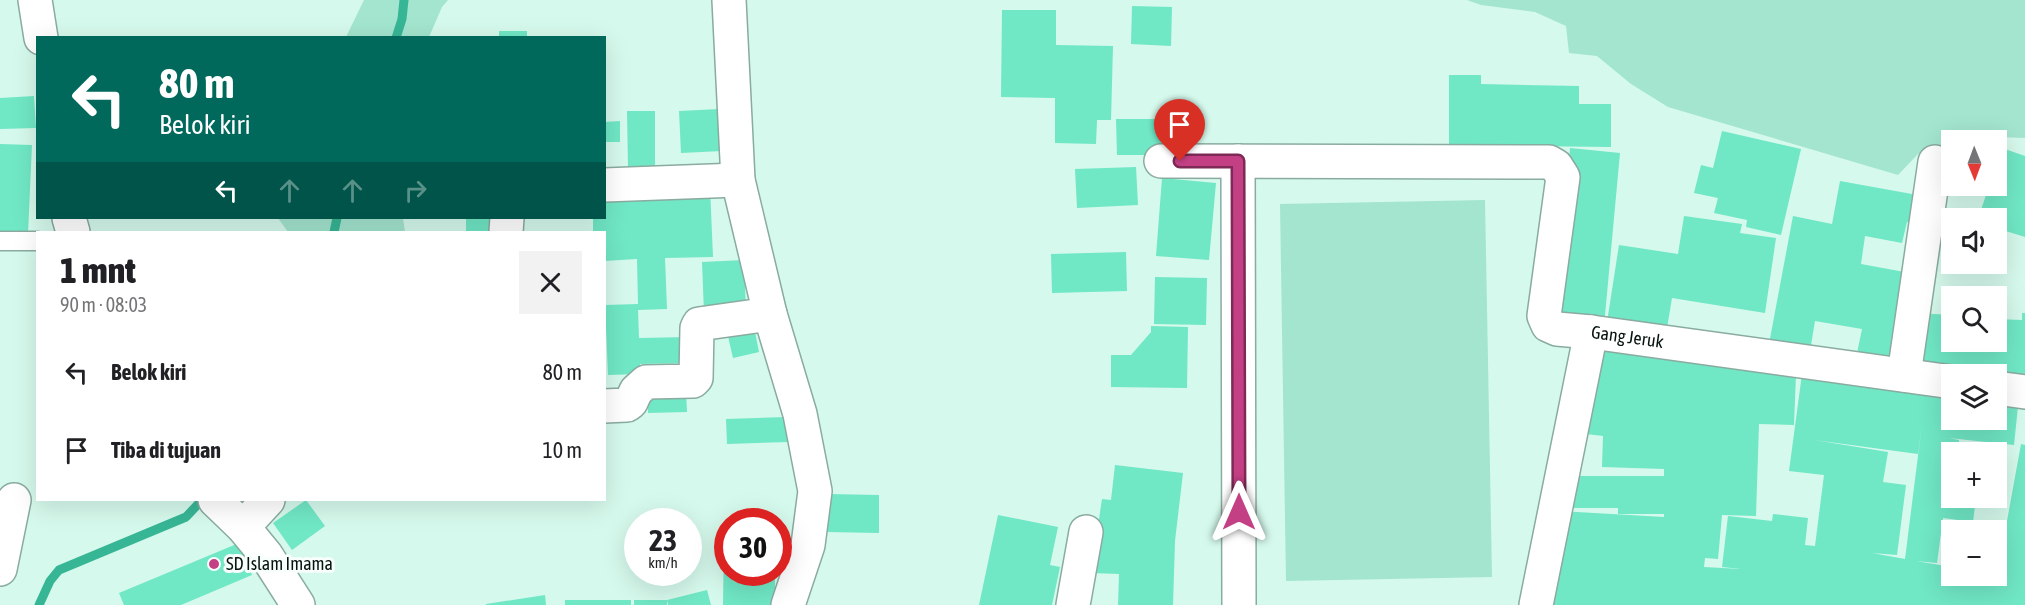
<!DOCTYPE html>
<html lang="id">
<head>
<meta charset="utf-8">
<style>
	body { margin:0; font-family:"Asap Condensed",sans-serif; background:#f2f2f2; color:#202124; height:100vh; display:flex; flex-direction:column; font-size:22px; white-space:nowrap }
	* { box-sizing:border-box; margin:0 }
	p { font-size:20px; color:#757577 }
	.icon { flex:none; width:33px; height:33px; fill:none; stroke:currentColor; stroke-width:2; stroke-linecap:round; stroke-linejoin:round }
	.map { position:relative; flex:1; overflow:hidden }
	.panel { position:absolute; left:36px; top:231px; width:570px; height:270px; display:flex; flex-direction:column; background:#fff; border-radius:0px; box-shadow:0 6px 24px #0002 }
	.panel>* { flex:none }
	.guide { position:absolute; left:36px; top:36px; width:570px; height:183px; border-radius:0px; box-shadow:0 6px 24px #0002; background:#00695c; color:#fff; overflow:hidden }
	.needle { width:39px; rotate:179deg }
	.fabs { position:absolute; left:1941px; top:130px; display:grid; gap:12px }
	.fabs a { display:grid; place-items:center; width:66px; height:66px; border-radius:0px; background:#fff; box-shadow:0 6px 24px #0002; font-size:30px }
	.speed { position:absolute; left:624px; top:508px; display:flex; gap:12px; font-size:30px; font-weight:700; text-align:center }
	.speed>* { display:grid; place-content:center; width:78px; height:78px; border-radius:50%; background:#fff; box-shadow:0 6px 24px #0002; line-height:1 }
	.speed small { font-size:15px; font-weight:400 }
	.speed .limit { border:9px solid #d22; background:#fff; color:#111 }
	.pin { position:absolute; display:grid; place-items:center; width:51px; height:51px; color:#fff; margin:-62px -26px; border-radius:50% 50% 50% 0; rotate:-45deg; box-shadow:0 0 6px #0007 }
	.pin .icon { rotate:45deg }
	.me { position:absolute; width:66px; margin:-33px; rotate:0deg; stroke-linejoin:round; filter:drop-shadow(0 0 4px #0008) }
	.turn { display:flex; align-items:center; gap:21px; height:126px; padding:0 24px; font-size:27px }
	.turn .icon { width:78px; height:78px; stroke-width:2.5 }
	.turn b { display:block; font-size:42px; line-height:51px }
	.lanes { display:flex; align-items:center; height:57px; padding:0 24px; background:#0003; justify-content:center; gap:30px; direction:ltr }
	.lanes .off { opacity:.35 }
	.round { display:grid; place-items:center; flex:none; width:63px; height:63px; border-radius:0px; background:#f2f2f2 }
	.headline { display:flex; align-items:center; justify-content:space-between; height:102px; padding:0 24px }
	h1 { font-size:36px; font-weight:800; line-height:45px }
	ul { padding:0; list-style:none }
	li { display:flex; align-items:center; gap:18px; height:78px; padding:0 24px }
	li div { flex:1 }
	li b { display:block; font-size:22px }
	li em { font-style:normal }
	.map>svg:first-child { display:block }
	.green { fill:#a3e5cf }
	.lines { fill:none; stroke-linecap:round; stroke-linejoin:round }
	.stream { stroke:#37b695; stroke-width:9 }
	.building { fill:#70e7c5; fill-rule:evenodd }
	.lane-casing { stroke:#8aaba0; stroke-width:21 }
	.street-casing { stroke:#8aaba0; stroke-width:36 }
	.lane { stroke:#fff; stroke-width:18 }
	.street { stroke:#fff; stroke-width:33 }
	.route-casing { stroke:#7f2a56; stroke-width:15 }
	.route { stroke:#c44085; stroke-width:10 }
	.poi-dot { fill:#c44085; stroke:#f7fefc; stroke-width:2 }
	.labels { text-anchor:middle; stroke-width:6; stroke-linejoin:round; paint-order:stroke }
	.street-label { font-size:18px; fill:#06130f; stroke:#f7fefc }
	.poi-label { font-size:18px; fill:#06130f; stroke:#f7fefc; text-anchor:start }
</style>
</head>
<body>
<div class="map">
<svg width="2025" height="605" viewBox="0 0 2025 605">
	<rect width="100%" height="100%" fill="#d5f9ec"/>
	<!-- green -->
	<g class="green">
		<polygon points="364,0 448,0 442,7 429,37 346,37"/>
		<polygon points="1467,0 2025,0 2025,138 1970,136 1952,141 1918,154 1898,175 1668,107 1631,84 1597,56 1569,53 1566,26 1535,12 1481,5"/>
		<polygon points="1485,200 1492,577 1286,581 1280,204"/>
		<polygon points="278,218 403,218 405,232 288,232"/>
	</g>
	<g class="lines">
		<!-- stream -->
		<g class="stream">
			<polyline points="396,38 402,19 404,0"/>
			<polyline points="334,232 337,218"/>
			<polyline points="39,605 50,581 59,570 186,517 202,500"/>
		</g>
	</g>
	<!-- building -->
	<g class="building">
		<polygon points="1132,6 1172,7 1171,46 1131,44"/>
		<polygon points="1002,10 1056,10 1056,45 1113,46 1111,120 1097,120 1096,144 1055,143 1055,98 1001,97"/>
		<rect x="499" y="31" width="28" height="7"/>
		<polygon points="1449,75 1481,75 1481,84 1579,86 1579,104 1611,104 1611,147 1449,145"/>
		<polygon points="34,96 36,128 0,129 0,98"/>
		<polygon points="720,109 722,151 681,153 679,111"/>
		<polygon points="627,111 655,111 655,168 628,168"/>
		<polygon points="1116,119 1178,119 1178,155 1117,155"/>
		<polygon points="620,121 620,142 604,142 604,122"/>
		<polygon points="1722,131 1801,149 1781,235 1746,227 1747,220 1714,213 1718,198 1694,193 1701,165 1713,168"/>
		<polygon points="0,144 32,145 28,234 0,232"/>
		<polygon points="1570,148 1620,153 1604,326 1554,322"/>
		<polygon points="2002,148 2025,156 2025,237 1996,228 1996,219 1978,219 1989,186 1996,186 1996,165"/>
		<polygon points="1136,167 1138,205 1077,208 1075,169"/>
		<polygon points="1162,178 1216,183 1209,260 1156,256"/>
		<polygon points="1840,181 1923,196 1918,224 1907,222 1902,243 1865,236 1861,264 1910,273 1893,364 1856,358 1862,329 1815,321 1810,351 1769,344 1793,216 1832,224"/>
		<polygon points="710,187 713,257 665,258 667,309 638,310 639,338 689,337 689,363 640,364 641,374 608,375 605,305 638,304 637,259 604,261 604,232 593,232 593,218 604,218 604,191"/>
		<polygon points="1684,216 1742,224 1740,233 1776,238 1765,313 1672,298 1666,334 1607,322 1619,245 1678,254"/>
		<rect x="466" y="218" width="30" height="14"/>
		<polygon points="1126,252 1127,291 1052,293 1051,254"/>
		<polygon points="744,260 746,311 704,313 702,262"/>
		<polygon points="1155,277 1207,278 1206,325 1154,324"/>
		<polygon points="1918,313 1952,315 1952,342 1996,342 1996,319 2022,320 2022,313 2025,313 2025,377 1914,369"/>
		<polygon points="1151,326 1188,327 1187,388 1111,387 1111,355 1131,355 1151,332"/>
		<polygon points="754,327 759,352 733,358 727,332"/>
		<path d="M1598 336 1761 359 1760 373 1796 374 1794 425 1759 424 1756 516 1722 515 1718 559 1705 558 1704 567 1741 569 1722 567 1728 516 1772 521 1773 514 1808 518 1805 545 1815 546 1824 475 1789 471 1802 374 1952 390V420H1996V395L2019 397 2014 445 1949 438 1959 440 1958 453H1952V498H1976L1973 522 1943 518 1937 563 1916 561 1952 567V576H1997L2021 444 2025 445V605H1553L1559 511 1664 517V514H1618V508H1567L1568 476H1664V469L1602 467 1603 436 1586 434ZM1923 416 1905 559 1872 553 1897 555 1906 485 1883 482 1888 452 1814 440 1918 454Z"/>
		<polygon points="686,389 687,412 648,413 648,390"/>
		<polygon points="788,417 789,442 727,444 726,419"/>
		<polygon points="1115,465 1183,473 1175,541 1173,605 1118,605 1119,574 1091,573 1102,499 1111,500"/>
		<polygon points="828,494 879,495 879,533 827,532"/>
		<polygon points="306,500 325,526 292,550 273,523"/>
		<polygon points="998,515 1058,527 1050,565 1060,567 1052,605 979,605"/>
		<polygon points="724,534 728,534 728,573 775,573 775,605 723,605"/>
		<polygon points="239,543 252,575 181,605 124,605 119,593"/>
		<polygon points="707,590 711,605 668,605 667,600"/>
		<polygon points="545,595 546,605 486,605 486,604"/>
		<rect x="565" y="600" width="66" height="5"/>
		<rect x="634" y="600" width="33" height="5"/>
	</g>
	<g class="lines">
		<!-- lane casing -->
		<g class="lane-casing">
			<polyline id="lane" points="0,241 38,241"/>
		</g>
		<!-- street casing -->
		<g class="street-casing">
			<g id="street">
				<polyline points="35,0 41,38"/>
				<polyline points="729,0 738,180 770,314 800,414 815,491 808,545 788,605"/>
				<path id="s1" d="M1161 161 1549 162 1556 166 1563 177 1544 316 1548 325 1557 329 1591 332 1952 382"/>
				<polyline points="1238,161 1239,605"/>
				<polyline points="604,185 738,180"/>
				<polyline points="69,218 73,232"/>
				<polyline points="506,232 507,218"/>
				<polyline points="1904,375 1935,162"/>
				<polyline points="1996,388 2025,392"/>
				<polyline points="604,406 627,405 631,402 636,391 646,382 693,381 696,378 697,328 699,324 770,314"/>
				<polyline points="215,500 243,527 266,555 298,605"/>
				<polyline points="243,527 268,500"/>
				<polyline points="0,569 14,500"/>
				<polyline points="1073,605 1086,532"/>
				<polyline points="1536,605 1591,332"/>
			</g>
		</g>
		<!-- lane -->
		<use href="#lane" class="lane"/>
		<!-- street -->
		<use href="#street" class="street"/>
	</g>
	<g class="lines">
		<!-- route casing -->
		<g class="route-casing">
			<polyline id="route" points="1180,161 1238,161 1239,512"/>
		</g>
		<!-- route -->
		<use href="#route" class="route"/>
	</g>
	<!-- markers -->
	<circle class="poi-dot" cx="214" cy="564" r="6"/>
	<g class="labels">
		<!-- street labels -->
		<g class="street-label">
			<text dy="6" stroke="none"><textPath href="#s1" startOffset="640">Gang Jeruk</textPath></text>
		</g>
		<!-- poi labels -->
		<g class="poi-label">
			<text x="226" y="570">SD Islam Imama</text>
		</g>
	</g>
</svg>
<div class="fabs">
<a><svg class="needle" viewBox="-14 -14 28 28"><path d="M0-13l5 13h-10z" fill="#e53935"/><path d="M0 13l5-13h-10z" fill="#757577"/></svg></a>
<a><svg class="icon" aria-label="sound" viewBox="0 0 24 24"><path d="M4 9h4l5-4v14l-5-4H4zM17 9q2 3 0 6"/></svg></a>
<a><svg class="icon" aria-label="search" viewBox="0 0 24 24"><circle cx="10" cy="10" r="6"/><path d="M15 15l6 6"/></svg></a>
<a><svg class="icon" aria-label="layers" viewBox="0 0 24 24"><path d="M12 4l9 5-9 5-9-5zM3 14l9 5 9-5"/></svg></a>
<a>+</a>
<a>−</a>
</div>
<div class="speed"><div>23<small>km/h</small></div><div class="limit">30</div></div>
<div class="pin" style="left:1180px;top:161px;background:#d93025"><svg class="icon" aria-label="arrive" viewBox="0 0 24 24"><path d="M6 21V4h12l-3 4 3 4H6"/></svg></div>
<svg class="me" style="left:1239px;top:512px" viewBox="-20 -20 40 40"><path d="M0-17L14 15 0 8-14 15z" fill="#c44085" stroke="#fff" stroke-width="4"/></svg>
<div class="guide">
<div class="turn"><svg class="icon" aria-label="left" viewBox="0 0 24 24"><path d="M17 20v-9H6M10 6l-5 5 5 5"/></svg><div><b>80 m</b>Belok kiri</div></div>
<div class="lanes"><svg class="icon" aria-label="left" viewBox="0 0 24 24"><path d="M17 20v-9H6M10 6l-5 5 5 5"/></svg><svg class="icon off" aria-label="ahead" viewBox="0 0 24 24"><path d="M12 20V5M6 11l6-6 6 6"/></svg><svg class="icon off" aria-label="ahead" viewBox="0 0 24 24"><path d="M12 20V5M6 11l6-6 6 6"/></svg><svg class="icon off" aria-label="right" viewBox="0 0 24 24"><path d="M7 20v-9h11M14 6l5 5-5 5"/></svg></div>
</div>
<section class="panel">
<div class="headline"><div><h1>1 mnt</h1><p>90 m · 08:03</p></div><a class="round"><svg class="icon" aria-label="close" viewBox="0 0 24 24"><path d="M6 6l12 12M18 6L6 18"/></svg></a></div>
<ul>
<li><svg class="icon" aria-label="left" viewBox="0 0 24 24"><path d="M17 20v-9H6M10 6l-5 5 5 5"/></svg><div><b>Belok kiri</b></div><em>80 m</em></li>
<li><svg class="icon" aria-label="arrive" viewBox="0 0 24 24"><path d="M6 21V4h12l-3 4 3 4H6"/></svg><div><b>Tiba di tujuan</b></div><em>10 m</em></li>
</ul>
</section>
</div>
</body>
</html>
